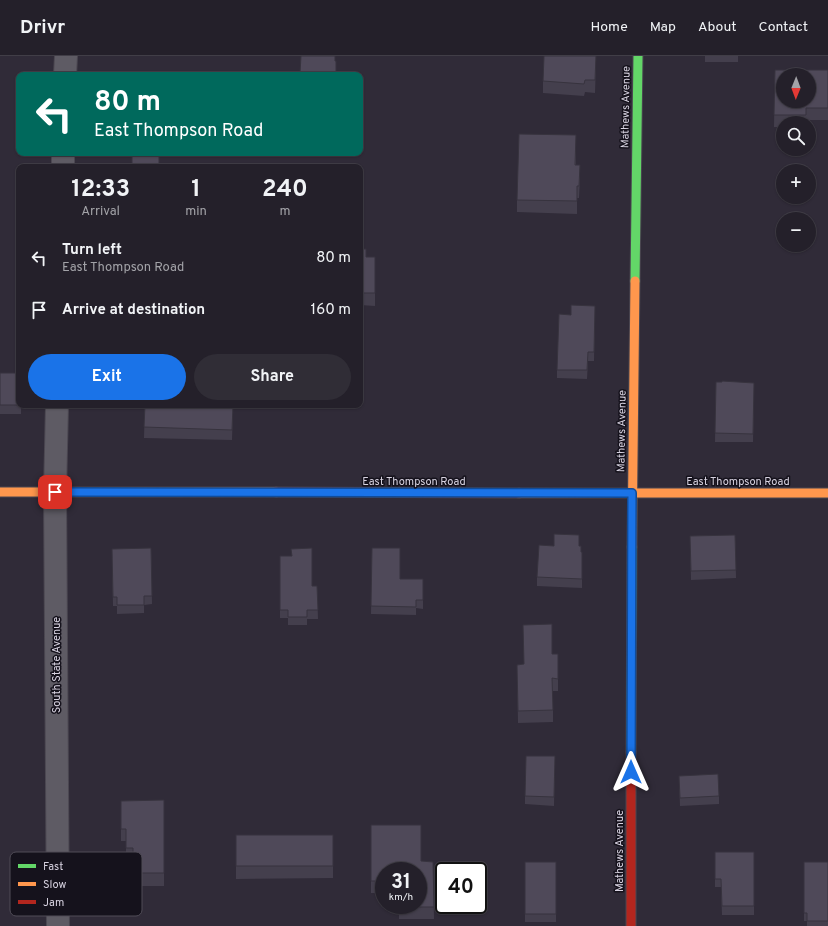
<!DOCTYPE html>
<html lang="en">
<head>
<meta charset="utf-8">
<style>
	body { margin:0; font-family:Overpass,sans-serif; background:#302d36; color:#f1f3f6; height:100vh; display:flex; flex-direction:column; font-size:15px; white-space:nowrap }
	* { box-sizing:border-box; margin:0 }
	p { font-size:13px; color:#a3a3a8 }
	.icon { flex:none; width:22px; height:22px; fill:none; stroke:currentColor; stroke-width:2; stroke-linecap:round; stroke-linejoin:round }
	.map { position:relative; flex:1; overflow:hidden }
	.sheet { position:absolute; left:16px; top:108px; width:347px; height:244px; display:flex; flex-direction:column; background:#24202a; border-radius:8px; box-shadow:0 1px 3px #0004,0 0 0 1px #413e47 }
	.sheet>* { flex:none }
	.guide { position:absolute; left:16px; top:16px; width:347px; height:84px; border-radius:8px; box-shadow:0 1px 3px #0004,0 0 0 1px #413e47; background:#00695c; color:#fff; overflow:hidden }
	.needle { width:26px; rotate:181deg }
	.buttons { position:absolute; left:776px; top:12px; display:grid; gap:8px }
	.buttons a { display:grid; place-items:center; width:40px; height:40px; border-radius:50%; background:#24202a; box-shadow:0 1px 3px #0004,0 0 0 1px #413e47; font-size:20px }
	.speed { position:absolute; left:375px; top:806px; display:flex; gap:8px; font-size:20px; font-weight:700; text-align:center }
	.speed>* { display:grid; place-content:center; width:52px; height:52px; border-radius:50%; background:#24202a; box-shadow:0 1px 3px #0004,0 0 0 1px #413e47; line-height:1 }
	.speed small { font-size:10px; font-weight:400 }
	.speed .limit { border:2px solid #111; border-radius:6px; background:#fff; color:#111 }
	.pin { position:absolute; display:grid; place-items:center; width:34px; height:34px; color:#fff; margin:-17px; border-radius:8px; box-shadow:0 2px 6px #0006 }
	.me { position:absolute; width:44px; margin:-22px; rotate:0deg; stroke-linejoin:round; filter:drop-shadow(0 0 3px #0008) }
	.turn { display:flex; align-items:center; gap:14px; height:84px; padding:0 12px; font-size:18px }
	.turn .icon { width:52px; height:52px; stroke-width:2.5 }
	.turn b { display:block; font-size:28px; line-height:34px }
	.eta { display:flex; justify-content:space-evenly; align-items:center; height:68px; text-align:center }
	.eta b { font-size:24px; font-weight:700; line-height:28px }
	.cta { display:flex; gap:8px; margin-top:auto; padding:8px 12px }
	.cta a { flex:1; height:46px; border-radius:24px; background:#1a73e8; color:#fff; font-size:16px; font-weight:700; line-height:46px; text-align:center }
	.cta a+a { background:#302d36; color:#f1f3f6 }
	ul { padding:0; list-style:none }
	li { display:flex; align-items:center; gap:12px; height:52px; padding:0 12px }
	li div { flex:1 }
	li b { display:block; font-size:15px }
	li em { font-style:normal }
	header { display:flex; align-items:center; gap:24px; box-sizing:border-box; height:56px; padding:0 20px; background:#24202a; border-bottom:1px solid #413e47 }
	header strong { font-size:19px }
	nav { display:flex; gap:22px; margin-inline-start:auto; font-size:14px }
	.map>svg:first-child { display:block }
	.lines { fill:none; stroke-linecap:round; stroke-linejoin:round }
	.street-casing { stroke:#4b4751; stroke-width:24 }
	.fast-casing { stroke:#4b4751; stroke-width:11 }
	.slow-casing { stroke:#4b4751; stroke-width:11 }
	.jam-casing { stroke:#4b4751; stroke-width:11 }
	.street { stroke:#5e5b64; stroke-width:22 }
	.fast { stroke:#63d668; stroke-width:9 }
	.slow { stroke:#ff974d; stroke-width:9 }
	.jam { stroke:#b3261e; stroke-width:9 }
	.wall { fill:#443f4d }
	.shaded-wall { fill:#37333e }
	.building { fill:#4f4959; stroke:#37333e; fill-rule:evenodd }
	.route-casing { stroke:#114b97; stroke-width:10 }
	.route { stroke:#1a73e8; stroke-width:7 }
	.labels { text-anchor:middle; stroke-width:3; stroke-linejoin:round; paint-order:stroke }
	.street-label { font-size:11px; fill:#d8d3e1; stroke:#15121c }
	.key { fill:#15121c; stroke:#504c57; stroke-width:1 }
	.key-label { font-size:11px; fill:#d8d3e1 }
</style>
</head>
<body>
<header>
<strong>Drivr</strong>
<nav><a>Home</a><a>Map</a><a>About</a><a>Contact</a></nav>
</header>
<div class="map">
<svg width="828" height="870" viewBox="0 0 828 870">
	<rect width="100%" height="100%" fill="#302b38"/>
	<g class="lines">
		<!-- street casing -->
		<g class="street-casing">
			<g id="street">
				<polyline points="65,19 66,0"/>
				<polyline points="63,111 63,97"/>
				<polyline points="57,349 55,436 58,870"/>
			</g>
		</g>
		<!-- fast casing -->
		<g class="fast-casing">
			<g id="fast">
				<polyline points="635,225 638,0"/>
				<polyline points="631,696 632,491"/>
			</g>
		</g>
		<!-- slow casing -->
		<g class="slow-casing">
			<g id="slow">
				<polyline points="0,436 276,436"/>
				<polyline points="519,437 828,437"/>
				<polyline points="632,491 635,225"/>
			</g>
		</g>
		<!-- jam casing -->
		<g class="jam-casing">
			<g id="jam">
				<polyline points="276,436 519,437"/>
				<polyline points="631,870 631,696"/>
			</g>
		</g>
		<!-- street -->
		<use href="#street" class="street"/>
		<!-- fast -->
		<use href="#fast" class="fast"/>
		<!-- slow -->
		<use href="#slow" class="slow"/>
		<!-- jam -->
		<use href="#jam" class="jam"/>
	</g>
	<!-- wall -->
	<g class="wall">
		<rect x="705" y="0" width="33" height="6"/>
		<polygon points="596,9 595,37 585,36 584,40 543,37 543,25"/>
		<polygon points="775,14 828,14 828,64 806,64 806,67 783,67 783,71 774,71"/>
		<polygon points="576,92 576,109 580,122 579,142 577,142 577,158 517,156 517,144"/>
		<polygon points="360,193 366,201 375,201 375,250 360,249"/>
		<polygon points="595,250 594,305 588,305 587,323 557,322 557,314 571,259"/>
		<polygon points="0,317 21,349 21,358 0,358"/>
		<polygon points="716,326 754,327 753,386 715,386"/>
		<polygon points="145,349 233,349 232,384 144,382"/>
		<polygon points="735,479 736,522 691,524 690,480"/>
		<polygon points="554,490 579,490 581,496 582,496 582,532 537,530 537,521"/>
		<polygon points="151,492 152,548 144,549 144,557 117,558 117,550 113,550 112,502"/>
		<polygon points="372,492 400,523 423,523 423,553 416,552 416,559 371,558"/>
		<polygon points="280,500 312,530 317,530 318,563 307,563 307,569 288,569 288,562 280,562"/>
		<polygon points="552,598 558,623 558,635 553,635 553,666 518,667 517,609 524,608"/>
		<polygon points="555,700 554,750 525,748 525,740"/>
		<polygon points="679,720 719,740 719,748 680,750"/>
		<polygon points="164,744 164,830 133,830 133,804 126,804 126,785 121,785 121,745"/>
		<polygon points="371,769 421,805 433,806 434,863 399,863 399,849 418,815 384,815 384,837 371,837"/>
		<polygon points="236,779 333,779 333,822 236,823"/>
		<polygon points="715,796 754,796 754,859 722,859 721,831 715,831"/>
		<rect x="525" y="806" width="31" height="60"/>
		<polygon points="804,806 828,806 828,870 807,870 807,865 804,865"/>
	</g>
	<!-- shaded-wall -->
	<polygon class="shaded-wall" points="596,0 596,9 595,37 595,24"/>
	<!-- building -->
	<g class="building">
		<polygon points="301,0 335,0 335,5 336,5 336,19 293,19 293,17 300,17"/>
		<polygon points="544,0 596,0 595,24 585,24 584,28 543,25"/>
		<path d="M775 14H828V52H806V59H774ZM783 19H809V45H783Z"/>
		<polygon points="519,78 576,79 575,109 580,109 579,130 577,130 577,145 517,144"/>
		<rect x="132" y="97" width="27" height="14"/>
		<polygon points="360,193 366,193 366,201 375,201 375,237 360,237"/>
		<polygon points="571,249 595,250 594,296 588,296 587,314 557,314 559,258 571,259"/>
		<polygon points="0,317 19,317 19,349 21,349 0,349"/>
		<polygon points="722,325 754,327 753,378 715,377 716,326 722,326"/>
		<polygon points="145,349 233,349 232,374 144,371"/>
		<polygon points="554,478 579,479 579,490 581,490 581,496 582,496 582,523 537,521 539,489 554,490"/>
		<polygon points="735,479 736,514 691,515 690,480"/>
		<polygon points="151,492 152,540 144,540 144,549 117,549 117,541 113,541 112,493"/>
		<polygon points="312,492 312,530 317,530 318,554 307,554 307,561 288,561 288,554 280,554 280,500 292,500 291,493"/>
		<polygon points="372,492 400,492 400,523 423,523 423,544 416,544 416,551 371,550"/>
		<polygon points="552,568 552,598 558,598 558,623 552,622 553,654 518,655 517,609 524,608 523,569"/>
		<polygon points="526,700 555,700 554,741 525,740"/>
		<polygon points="718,718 719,740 680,742 679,720"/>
		<polygon points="164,744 164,817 133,817 133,792 126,792 126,773 121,773 121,745"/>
		<polygon points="371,769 421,769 421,805 433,806 434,851 399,851 399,849 418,849 418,815 384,815 384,825 371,825"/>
		<rect x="236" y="779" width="97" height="31"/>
		<polygon points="715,796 754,796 754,850 722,850 721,823 715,823"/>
		<rect x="525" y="806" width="31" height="52"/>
		<polygon points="804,806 828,806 828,865 807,865 807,857 804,857"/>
	</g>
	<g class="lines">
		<!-- route casing -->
		<g class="route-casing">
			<polyline id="route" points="55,436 632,437 631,716"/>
		</g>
		<!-- route -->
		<use href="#route" class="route"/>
	</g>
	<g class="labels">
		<!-- street labels -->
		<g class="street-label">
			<text transform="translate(625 51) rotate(-89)" y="4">Mathews Avenue</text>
			<text transform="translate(621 375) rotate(-89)" y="4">Mathews Avenue</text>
			<text x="414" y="429">East Thompson Road</text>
			<text x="738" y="429">East Thompson Road</text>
			<text transform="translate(56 609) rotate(-90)" y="4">South State Avenue</text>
			<text transform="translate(619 795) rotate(-90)" y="4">Mathews Avenue</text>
		</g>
	</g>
	<!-- legend -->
	<rect x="10" y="796" width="132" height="64" rx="6" class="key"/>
	<rect x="18" y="808" width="18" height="4" fill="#63d668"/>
	<rect x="18" y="826" width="18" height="4" fill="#ff974d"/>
	<rect x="18" y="844" width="18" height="4" fill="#b3261e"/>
	<g class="key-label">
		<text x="43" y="814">Fast</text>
		<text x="43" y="832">Slow</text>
		<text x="43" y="850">Jam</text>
	</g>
</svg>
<div class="buttons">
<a><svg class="needle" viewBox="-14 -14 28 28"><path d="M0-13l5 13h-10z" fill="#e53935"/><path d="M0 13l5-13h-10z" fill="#a3a3a8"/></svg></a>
<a><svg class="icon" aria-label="search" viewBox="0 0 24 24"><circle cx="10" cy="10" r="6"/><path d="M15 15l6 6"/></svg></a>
<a>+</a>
<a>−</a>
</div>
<div class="speed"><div>31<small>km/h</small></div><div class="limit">40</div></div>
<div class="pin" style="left:55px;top:436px;background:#d93025"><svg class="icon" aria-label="arrive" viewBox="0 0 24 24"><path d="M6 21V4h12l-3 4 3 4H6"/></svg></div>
<svg class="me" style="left:631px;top:716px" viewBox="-20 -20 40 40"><path d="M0-17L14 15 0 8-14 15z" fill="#1a73e8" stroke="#fff" stroke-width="4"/></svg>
<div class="guide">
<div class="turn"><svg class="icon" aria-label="left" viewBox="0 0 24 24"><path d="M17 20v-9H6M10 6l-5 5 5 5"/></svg><div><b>80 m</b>East Thompson Road</div></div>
</div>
<section class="sheet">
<div class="eta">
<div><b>12:33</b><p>Arrival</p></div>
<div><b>1</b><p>min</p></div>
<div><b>240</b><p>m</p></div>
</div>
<ul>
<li><svg class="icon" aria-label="left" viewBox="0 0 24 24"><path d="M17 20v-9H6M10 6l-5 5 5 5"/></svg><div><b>Turn left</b><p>East Thompson Road</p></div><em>80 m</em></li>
<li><svg class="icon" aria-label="arrive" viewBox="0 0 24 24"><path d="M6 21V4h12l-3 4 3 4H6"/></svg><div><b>Arrive at destination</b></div><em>160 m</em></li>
</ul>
<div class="cta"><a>Exit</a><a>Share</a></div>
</section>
</div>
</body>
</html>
